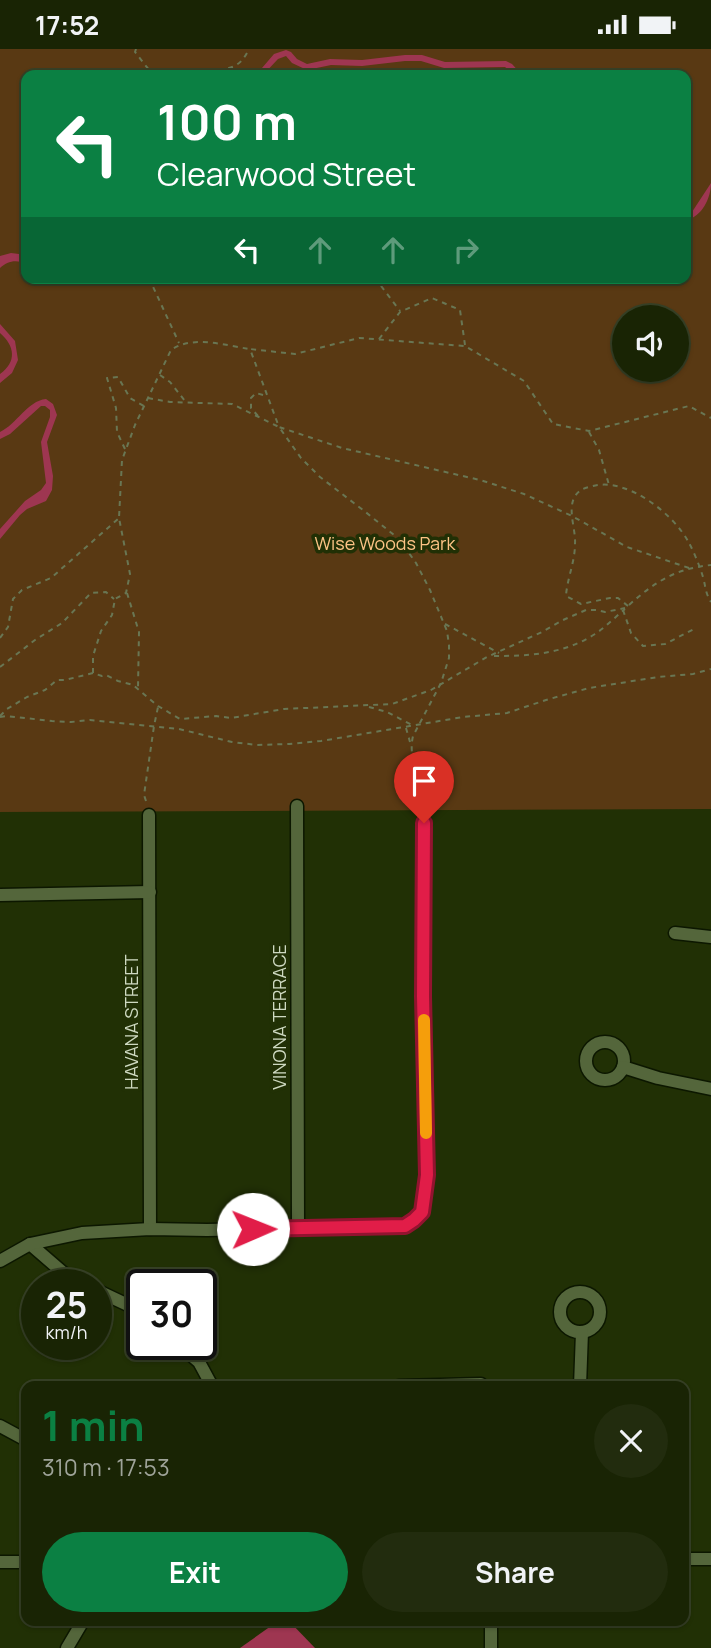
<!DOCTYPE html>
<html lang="en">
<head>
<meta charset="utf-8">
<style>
	body { margin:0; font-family:Manrope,sans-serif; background:#222c0e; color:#f1f3f6; height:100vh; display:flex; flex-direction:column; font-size:26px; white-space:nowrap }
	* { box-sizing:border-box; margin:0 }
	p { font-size:23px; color:#9fa49a }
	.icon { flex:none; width:38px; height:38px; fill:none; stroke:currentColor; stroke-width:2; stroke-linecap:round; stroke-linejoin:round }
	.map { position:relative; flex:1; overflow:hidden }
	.panel { position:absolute; left:21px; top:1332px; width:668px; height:245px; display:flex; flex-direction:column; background:#192404; border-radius:14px; box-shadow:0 2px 5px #0004,0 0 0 2px #374126 }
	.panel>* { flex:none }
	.guide { position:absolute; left:21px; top:21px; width:670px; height:214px; border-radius:14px; box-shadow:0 2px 5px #0004,0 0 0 2px #374126; background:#0b8043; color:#fff; overflow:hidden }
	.tools { position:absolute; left:612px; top:256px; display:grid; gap:14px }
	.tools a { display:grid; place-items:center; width:77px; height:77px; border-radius:50%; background:#192404; box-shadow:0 2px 5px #0004,0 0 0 2px #374126; font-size:35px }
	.speed { position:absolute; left:21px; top:1220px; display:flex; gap:14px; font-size:35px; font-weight:700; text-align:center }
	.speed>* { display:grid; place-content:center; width:91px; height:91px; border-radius:50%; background:#192404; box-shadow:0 2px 5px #0004,0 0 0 2px #374126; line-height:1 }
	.speed small { font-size:18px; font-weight:400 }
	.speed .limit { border:4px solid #111; border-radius:10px; background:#fff; color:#111 }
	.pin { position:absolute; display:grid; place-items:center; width:60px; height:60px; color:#fff; margin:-72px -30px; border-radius:50% 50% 50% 0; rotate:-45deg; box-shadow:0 0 7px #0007 }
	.pin .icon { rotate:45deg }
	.me { position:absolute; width:77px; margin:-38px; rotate:89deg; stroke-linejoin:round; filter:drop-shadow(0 0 5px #0008) }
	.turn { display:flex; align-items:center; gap:24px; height:147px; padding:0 21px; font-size:32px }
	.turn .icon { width:91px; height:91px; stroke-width:2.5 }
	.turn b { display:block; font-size:49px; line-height:60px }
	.lanes { display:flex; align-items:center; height:66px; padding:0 21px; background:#0003; justify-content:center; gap:35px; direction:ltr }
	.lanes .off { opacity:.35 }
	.round { display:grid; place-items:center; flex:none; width:74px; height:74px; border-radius:37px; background:#222c0e }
	.overview { display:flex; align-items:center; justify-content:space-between; height:119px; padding:0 21px }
	h1 { font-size:42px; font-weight:700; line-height:52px; color:#0b8043 }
	.button { display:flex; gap:14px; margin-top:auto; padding:14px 21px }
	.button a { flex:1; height:80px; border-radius:42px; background:#0b8043; color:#fff; font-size:28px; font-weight:700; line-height:80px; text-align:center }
	.button a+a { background:#222c0e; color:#f1f3f6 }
	.status { display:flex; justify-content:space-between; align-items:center; height:49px; padding:0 35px; background:#192404; direction:ltr }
	.status svg { height:19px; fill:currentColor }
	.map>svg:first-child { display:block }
	.green { fill:#593913; fill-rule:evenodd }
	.water { fill:#9e3651 }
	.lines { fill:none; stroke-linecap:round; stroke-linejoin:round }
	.minor-casing { stroke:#0c1700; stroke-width:15 }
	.path { stroke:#697653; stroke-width:2; stroke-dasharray:5 5; stroke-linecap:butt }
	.minor { stroke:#54663b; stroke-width:12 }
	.route-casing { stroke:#92132f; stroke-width:18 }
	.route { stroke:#e11d48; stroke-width:12 }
	.slow { stroke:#f59e0b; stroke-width:12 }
	.labels { text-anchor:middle; stroke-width:7; stroke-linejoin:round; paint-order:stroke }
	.park-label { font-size:18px; fill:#fcc385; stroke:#213005 }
	.street-label { font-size:18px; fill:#ced9c1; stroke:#213005 }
</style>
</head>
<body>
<div class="status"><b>17:52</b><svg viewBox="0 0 49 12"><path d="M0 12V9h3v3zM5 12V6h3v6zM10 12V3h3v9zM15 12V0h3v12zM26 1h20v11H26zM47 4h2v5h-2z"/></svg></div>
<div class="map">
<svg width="711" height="1599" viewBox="0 0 711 1599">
	<rect width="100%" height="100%" fill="#213005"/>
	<!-- green -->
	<path class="green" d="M0 0H711V760L0 763ZM26 26H686V229H26ZM625 268H677V320H625Z"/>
	<!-- water -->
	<g class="water">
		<polygon points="286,1 291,3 297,10 307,15 330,10 362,11 405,6 422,6 445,13 506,12 512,15 522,26 515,26 505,18 444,19 421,12 405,12 362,17 331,16 307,21 292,14 286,7 278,10 263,26 256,26 274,5"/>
		<path d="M711 134C711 149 702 168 686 171V165L692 163Z"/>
		<path d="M11 204 19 205 26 208V215C17 210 7 212 0 219V207Z"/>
		<path d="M0 275 15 292 18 311 12 324 0 334V325C17 313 15 297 0 284Z"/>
		<path d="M46 350 53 355 57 366 47 393 53 427 52 441 46 452 27 460 20 466 0 490V480L25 452 41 441 46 434 41 393 50 368V361L45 357H41L10 385 0 390V383C17 375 27 352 46 350Z"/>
		<polygon points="278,1572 289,1572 315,1599 240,1599"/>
	</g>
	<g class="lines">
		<!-- minor casing -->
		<g class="minor-casing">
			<g id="minor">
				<polyline points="297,757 298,1179"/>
				<polyline points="149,766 150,1180"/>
				<polyline points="0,846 150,843"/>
				<polyline points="675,884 711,888"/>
				<circle cx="605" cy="1012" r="19"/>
				<polyline points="623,1018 658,1029 711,1040"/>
				<polyline points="30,1195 67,1227 85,1236"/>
				<polyline points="0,1212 30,1195 82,1184 150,1180 207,1181 405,1177 414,1171 422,1163 427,1126 423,947 424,774"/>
				<polyline points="96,1241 130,1257 142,1266"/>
				<circle cx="580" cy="1263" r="20"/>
				<polyline points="178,1295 199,1313 212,1337"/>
				<polyline points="399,1337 481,1335"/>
				<polyline points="580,1337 582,1283"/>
				<polyline points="0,1377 26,1391"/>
				<polyline points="684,1510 711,1510"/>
				<polyline points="0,1513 26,1513"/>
				<polyline points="491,1572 491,1599"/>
				<polyline points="67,1599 83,1572"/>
			</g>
		</g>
		<!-- path -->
		<g class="path">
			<polyline points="136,0 135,3 153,26"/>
			<path d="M189 26C213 14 235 31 249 0"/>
			<polyline points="149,229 179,294"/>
			<polyline points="375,229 400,262"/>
			<polyline points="379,290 400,263 432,249 460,261 465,296"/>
			<polyline points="160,326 170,333 185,352"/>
			<path d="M148 349 170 353 232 355 279 378 301 409 320 428 363 461 399 490 416 514 430 541 447 582 449 596V609L441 634 413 687C409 704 415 717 420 733 423 742 424 753 424 763"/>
			<polyline points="258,367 251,359 251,349 256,344 267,347"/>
			<polyline points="589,383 599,401 609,436"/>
			<polyline points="125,400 117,383 116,359 107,329 118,328 130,349 144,357"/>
			<polyline points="689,519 627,498 572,467 524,445 480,431 342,399 279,378 250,300 295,305 359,289 465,297 524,332 553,375 589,382 689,357 711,369"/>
			<polyline points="127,544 139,583 138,638"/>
			<path d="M629 556C656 532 675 520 711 516"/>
			<path d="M628 557 618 549H610L581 555 566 547C567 530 575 513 575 495 576 480 567 461 575 447 580 440 585 439 593 437 627 428 674 465 689 494 694 503 700 518 703 528 706 539 705 543 711 553"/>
			<polyline points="623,561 631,584 643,597 665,595 696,579"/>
			<polyline points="445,575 499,604"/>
			<polyline points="0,589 8,578 13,550 22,541 51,529 118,470"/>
			<path d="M494 607C530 607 564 605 595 585 606 578 615 568 625 560"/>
			<polyline points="0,618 35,591 62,574 91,544 106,543 114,550"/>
			<path d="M93 624V607L101 582 112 566 115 550 126 544 130 525 119 469 122 411 135 376 171 301C192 286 225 296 249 300"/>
			<polyline points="369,658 387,663 412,676"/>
			<polyline points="0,667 7,660 27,648 45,641 57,631 65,631 93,624 102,627 106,626 118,632 133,636 158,657 180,670 216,667 231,669 284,660 392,655 431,641 487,608 542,583 563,571 586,561 597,561 605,563 625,559"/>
			<polyline points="0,668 6,667 52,672 71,673 90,671 179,680 232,693 257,696 289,695 321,692 463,668 507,664 546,651 589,639 658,628 693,625 711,620"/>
			<polyline points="406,679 410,693"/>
			<polyline points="146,752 144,746 154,677 158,658"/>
		</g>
		<!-- minor -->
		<use href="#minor" class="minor"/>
	</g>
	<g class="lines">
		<!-- route casing -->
		<g class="route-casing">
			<polyline id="route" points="253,1180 405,1177 414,1171 422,1163 427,1126 423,947 424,774"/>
		</g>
		<!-- route -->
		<use href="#route" class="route"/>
		<!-- slow -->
		<polyline class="slow" points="424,971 426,1084"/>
	</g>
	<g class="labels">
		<!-- park labels -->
		<g class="park-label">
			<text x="385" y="501">Wise Woods Park</text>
		</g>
		<!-- street labels -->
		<g class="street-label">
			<text transform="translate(280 968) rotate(-90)" y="6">VINONA TERRACE</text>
			<text transform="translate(132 973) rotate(-90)" y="6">HAVANA STREET</text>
		</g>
	</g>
</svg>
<div class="tools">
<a><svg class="icon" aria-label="sound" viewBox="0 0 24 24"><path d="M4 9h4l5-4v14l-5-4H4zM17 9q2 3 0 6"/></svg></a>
</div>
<div class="speed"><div>25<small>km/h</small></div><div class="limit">30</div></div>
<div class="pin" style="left:424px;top:774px;background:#d93025"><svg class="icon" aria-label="arrive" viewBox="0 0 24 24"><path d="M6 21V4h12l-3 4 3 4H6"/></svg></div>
<svg class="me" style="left:253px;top:1180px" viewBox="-20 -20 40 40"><circle r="19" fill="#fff"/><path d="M0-13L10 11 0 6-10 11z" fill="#e11d48"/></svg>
<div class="guide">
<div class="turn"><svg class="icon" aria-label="left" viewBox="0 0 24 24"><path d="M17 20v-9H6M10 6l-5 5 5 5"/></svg><div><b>100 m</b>Clearwood Street</div></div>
<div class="lanes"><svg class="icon" aria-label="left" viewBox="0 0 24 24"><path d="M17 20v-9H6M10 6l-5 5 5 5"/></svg><svg class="icon off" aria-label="ahead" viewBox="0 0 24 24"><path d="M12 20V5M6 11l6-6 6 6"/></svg><svg class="icon off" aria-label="ahead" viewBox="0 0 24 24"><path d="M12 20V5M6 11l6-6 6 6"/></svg><svg class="icon off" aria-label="right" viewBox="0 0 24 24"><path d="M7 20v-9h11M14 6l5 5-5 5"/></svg></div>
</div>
<section class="panel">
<div class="overview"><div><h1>1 min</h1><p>310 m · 17:53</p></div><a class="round"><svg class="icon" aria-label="close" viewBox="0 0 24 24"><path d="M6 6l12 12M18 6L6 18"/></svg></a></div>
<div class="button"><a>Exit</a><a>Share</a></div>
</section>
</div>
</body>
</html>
